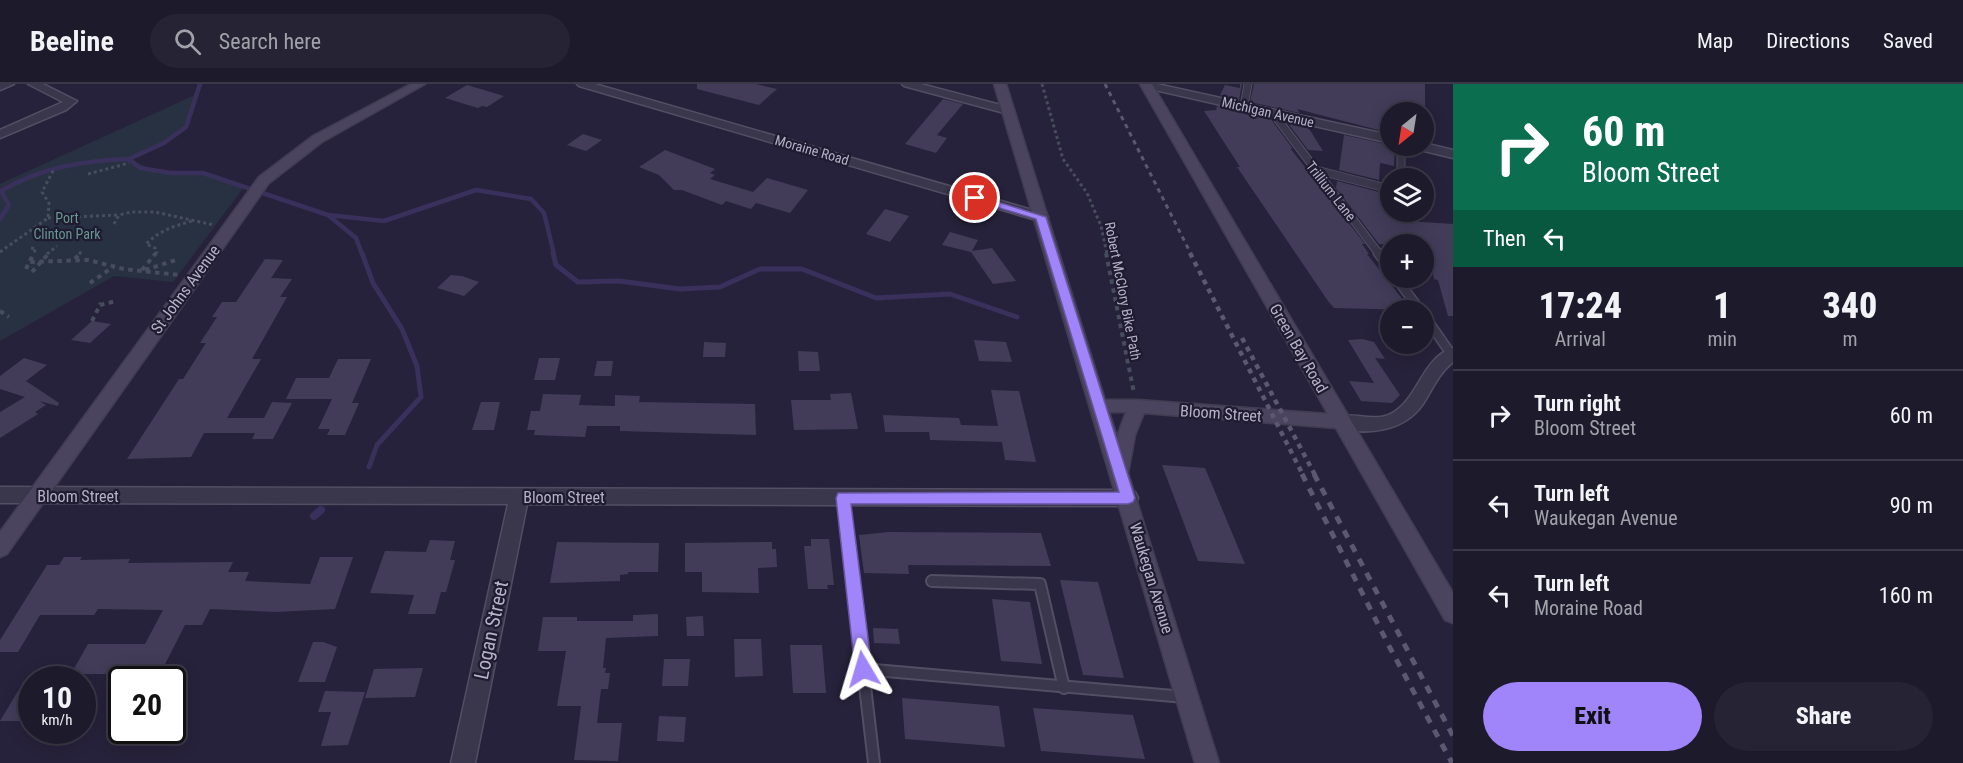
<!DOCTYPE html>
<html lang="en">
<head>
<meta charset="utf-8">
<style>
	body { margin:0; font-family:"Roboto Condensed",sans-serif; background:#252334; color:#f1f3f6; height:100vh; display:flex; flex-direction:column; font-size:22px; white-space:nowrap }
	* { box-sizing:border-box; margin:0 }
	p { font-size:20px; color:#a0a1a9 }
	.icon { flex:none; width:33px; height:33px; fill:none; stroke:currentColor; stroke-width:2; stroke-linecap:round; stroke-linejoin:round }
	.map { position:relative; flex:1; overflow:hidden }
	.drawer { display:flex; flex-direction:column; background:#1d1a2c; width:510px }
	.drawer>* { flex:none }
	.guide { background:#0b6e4f; color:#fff; overflow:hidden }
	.needle { width:39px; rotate:210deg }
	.buttons { position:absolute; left:1380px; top:18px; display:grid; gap:12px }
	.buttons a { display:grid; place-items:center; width:54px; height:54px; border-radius:50%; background:#1d1a2c; box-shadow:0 3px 15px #0003,0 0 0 2px #3b3848; font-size:30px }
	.speed { position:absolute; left:18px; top:582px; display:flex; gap:12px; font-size:30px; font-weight:700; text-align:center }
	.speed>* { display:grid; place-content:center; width:78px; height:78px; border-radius:50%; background:#1d1a2c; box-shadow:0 3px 15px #0003,0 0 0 2px #3b3848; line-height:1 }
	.speed small { font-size:15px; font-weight:400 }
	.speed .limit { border:3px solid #111; border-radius:9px; background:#fff; color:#111 }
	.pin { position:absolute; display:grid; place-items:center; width:51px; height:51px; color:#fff; margin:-26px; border:3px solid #fff; border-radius:50%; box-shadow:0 2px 6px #0007 }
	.me { position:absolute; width:66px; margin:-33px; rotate:353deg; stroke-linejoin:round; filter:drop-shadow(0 0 4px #0008) }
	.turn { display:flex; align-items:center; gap:21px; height:126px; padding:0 30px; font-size:27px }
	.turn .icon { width:78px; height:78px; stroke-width:2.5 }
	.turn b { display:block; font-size:42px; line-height:51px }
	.then { display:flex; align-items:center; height:57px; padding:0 30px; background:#0003; gap:12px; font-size:22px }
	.eta { display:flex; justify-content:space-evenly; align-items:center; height:102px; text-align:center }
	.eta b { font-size:36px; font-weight:800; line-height:42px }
	.cta { display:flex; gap:12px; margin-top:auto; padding:12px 30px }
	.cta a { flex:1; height:69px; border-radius:36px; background:#a084f9; color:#111; font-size:24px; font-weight:800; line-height:69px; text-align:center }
	.cta a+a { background:#252334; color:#f1f3f6 }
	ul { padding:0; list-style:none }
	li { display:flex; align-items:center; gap:18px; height:90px; padding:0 30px; border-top:2px solid #3b3848 }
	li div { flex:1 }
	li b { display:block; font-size:22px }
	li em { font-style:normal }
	header { display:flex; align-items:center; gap:36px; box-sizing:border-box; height:84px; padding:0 30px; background:#1d1a2c; border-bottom:2px solid #3b3848 }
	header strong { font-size:28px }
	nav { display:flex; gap:33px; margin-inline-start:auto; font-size:21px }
	.search { width:420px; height:54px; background:#252334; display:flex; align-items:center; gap:15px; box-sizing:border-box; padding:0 21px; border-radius:33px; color:#a0a1a9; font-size:22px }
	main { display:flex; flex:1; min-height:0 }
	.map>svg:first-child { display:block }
	.green { fill:#283141 }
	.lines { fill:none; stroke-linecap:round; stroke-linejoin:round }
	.stream-far2 { stroke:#39305c; stroke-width:4.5 }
	.stream-far1 { stroke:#39305c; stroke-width:5 }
	.stream { stroke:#39305c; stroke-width:8 }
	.building { fill:#423c59 }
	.lane-far2-casing { stroke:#524e63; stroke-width:9 }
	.lane-far1-casing { stroke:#524e63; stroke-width:11 }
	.lane-casing { stroke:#524e63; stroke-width:14 }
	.street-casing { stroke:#524e63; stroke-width:3 }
	.secondary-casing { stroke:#403c51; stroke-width:3 }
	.path-far1 { stroke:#474d5d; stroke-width:3; stroke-dasharray:3 3; stroke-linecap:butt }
	.path { stroke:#474d5d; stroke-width:4; stroke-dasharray:4.5 4.5; stroke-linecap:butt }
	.lane-far2 { stroke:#3a364b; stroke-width:7 }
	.lane-far1 { stroke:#3a364b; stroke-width:8 }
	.lane { stroke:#3a364b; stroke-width:10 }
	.street { fill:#3a364b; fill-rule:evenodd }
	.secondary { fill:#4a445e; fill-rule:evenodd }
	.rail-far2 { stroke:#5d5772; stroke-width:3; stroke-dasharray:4.5 4.5; stroke-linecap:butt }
	.rail-far1 { stroke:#5d5772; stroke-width:4.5; stroke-dasharray:5 5; stroke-linecap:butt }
	.rail { stroke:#5d5772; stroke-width:5; stroke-dasharray:8 8; stroke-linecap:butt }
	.route { fill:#a084f9; stroke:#6856a2; stroke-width:1.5 }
	.labels { text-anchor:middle; stroke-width:4.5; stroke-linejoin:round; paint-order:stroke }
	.far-street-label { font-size:14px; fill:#b6b1c7; stroke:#1f1b30 }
	.far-park-label { font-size:14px; fill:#679891; stroke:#1f1b30 }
	.street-label { font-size:16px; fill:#b6b1c7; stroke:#1f1b30 }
	.near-street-label { font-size:20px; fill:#b6b1c7; stroke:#1f1b30 }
</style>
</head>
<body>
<header>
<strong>Beeline</strong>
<div class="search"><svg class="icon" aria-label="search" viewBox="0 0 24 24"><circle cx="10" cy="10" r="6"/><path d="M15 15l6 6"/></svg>Search here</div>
<nav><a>Map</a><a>Directions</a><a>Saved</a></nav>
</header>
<main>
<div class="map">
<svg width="1453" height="679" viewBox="0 0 1453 679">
	<rect width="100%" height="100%" fill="#27223b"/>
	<!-- green -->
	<polygon class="green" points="197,10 186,43 164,59 130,75 155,87 203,89 244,103 173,198 114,192 0,257 0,100"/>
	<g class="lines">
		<!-- stream-far2 -->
		<g class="stream-far2">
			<polyline points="200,0 186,43 164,59 129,75 140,84 171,89 203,89 328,131 384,137 476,106 531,115 544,129 554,170"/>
			<polyline points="328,131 356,154 362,170"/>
			<path d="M0 135 9 121 1 107C42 83 82 77 129 75"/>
		</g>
		<!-- stream-far1 -->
		<g class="stream-far1">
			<polyline points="362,169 373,199 402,245 417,282 421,313 377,361 369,383"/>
			<polyline points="553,169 556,181 578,198 619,197 680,205 720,203 760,185 802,185 876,214 950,210 1017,233"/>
		</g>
		<!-- stream -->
		<polyline class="stream" points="314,432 321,426"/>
	</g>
	<!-- building -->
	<g class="building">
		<polygon points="697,0 756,0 777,5 759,21 697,5"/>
		<polygon points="1240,0 1242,0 1239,16 1220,11 1225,1 1240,4"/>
		<polygon points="1254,0 1425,0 1425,28 1390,21 1390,49 1297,25 1300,29 1250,18"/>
		<polygon points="467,1 504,12 487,23 482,22 478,24 445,14"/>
		<polygon points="943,15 963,20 937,51 947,54 936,69 905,60"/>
		<polygon points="1217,22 1270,34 1293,65 1290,64 1365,160 1362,160 1369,170 1367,170 1411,226 1334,224 1328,217 1237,83 1240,83 1204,27 1216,26"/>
		<polygon points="1287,38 1308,43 1323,67 1308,66"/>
		<polygon points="583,50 602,56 586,67 567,61"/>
		<polygon points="1344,51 1390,61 1395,64 1394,82 1380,79 1379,96 1339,86"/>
		<polygon points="665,66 715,85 710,89 715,91 710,95 753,108 767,94 808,106 790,129 756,119 751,125 726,117 722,121 682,106 674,106 659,91 639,83"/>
		<polygon points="1337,97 1379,108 1379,114 1397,134 1404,134 1406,137 1453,140 1453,232 1448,232 1438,196 1434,195 1432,185 1424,184 1424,160 1379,160 1336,104"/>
		<polygon points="885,125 909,132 890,158 866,150"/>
		<polygon points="950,148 978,156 972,167 992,164 1016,197 993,200 971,168 942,161"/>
		<polygon points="265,175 283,176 271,194 292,195 280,213 287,213 252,275 261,275 227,334 264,334 272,318 292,319 273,355 252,355 255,349 204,349 191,373 127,375 179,295 183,295 206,259 200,259 217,233 212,233 222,218 236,218"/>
		<polygon points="451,191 462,192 479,198 464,212 437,204"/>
		<polygon points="92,237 111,240 90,259 71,256"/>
		<polygon points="1362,255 1374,258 1385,275 1375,274 1400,311 1392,319 1361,317 1349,297 1374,299 1348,256"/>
		<polygon points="974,256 1006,258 1012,278 979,277"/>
		<polygon points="704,258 726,259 725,273 703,273"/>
		<polygon points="798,267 818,268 820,287 799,287"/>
		<polygon points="24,274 47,281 26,297 59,319 58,322 39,317 46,321 35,328 38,330 0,354 0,328 25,313 0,305 0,292"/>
		<polygon points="539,274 560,274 555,296 534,296"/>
		<polygon points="338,275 371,275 352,319 359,319 345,351 327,351 330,345 318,345 332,315 286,315 296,294 329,294"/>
		<polygon points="597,277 613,277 611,292 594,292"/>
		<polygon points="991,306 1019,307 1036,378 1005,376 1002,358 930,356 929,348 885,348 883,331 959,334 961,341 998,342"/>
		<polygon points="851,309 858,345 794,346 791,316 831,316 830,310"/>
		<polygon points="543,310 581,311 579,321 615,322 615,311 640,312 639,318 755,320 756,351 620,347 620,342 587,342 585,353 534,351 535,346 527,346 531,327 540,327"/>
		<polygon points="481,318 500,318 494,346 472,346"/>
		<polygon points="1162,381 1205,384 1245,480 1198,477"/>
		<polygon points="889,448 1041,449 1051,482 908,481 909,490 864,489 859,451"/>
		<polygon points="811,455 829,455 834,501 827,501 828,505 808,505 804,462 811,462"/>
		<polygon points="430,456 455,457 450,476 455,476 446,508 441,508 435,530 408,530 414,511 370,509 385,467 426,468"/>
		<polygon points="557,458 659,459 658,488 628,488 628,490 620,491 620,497 550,499"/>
		<polygon points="772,458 772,465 776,465 777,483 758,484 759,509 702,508 702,488 685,488 685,459"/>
		<polygon points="64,473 82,473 80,476 130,475 128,479 233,478 228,488 249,488 245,497 310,500 320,473 353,473 335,525 275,528 210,525 202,541 185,541 160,590 71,590 88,560 145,560 163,526 98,525 94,531 40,531 18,568 0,568 0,556 47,481 59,481"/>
		<polygon points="1060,496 1098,498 1124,594 1083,591"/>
		<polygon points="992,515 1030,518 1042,580 1001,577"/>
		<polygon points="658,530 658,552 606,554 603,584 606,584 605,589 610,589 608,605 601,605 597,639 622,639 618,677 574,676 581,622 557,622 566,567 538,567 543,533 577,533 577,537 633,537 633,531"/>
		<polygon points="703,532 704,552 687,552 686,533"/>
		<polygon points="873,544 898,545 900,560 874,559"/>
		<polygon points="734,555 761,555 763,592 735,593"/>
		<polygon points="313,558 323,558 337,563 325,598 298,598"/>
		<polygon points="790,561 822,561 826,609 793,609"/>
		<polygon points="664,575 690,575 688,602 662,602"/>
		<polygon points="423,584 415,613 365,614 374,585"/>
		<polygon points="18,607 32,607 32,637 0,637"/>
		<polygon points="325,607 365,608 348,661 321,662 331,628 318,628"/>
		<polygon points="902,614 999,622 1005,663 905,655"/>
		<polygon points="1033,624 1133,631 1145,675 1041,667"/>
		<polygon points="659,632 686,633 684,658 657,657"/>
	</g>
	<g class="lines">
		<!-- lane-far2 casing -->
		<g class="lane-far2-casing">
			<g id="lane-far2">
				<polyline points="1244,22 1248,0"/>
				<polyline points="1273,29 1379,170"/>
				<polyline points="1401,62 1401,94"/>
				<polyline points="1316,86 1390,105"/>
			</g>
		</g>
		<!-- lane-far1 casing -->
		<g class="lane-far1-casing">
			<g id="lane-far1">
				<polyline points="1378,169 1390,185"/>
				<polyline points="1396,194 1420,226"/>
				<polyline points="1424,231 1451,270"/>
			</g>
		</g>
		<!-- lane casing -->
		<g class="lane-casing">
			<g id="lane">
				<polyline points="843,414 874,679"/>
				<polyline points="932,497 1040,500 1064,604"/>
				<polyline points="863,585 1185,613"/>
			</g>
		</g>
		<!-- street casing -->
		<g class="street-casing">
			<g id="street">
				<polygon points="0,0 14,0 0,6"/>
				<polygon points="28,0 43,0 77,17 66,26 0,54 0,46 63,18"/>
				<polygon points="577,0 595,0 1046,130 1048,133 1041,137 1036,136 579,2"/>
				<polygon points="902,0 921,0 1012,24 1014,26 1008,30 904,2"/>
				<polygon points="1141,0 1157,0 1390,51 1390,59 1146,4 1142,3"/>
				<polygon points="1424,59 1453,66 1453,74 1416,65 1414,62 1424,62"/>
				<path d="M1453 264V278C1439 289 1432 306 1423 320 1404 348 1366 352 1335 343L1332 338 1335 333C1354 327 1376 340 1394 328 1419 312 1423 273 1453 264Z"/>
				<polygon points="0,403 1128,406 1135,408 1138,414 1135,420 1128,422 527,420 475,679 451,679 508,420 0,419"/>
			</g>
		</g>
		<!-- secondary casing -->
		<g class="secondary-casing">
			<g id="secondary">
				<polygon points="411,0 425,0 322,58 269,99 7,470 0,473 0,448 259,93 313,52"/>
				<path d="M994 0H1006L1105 316H1138L1328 330 1140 0H1152L1453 509V539L1445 536 1336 344 1144 329 1135 351 1128 389 1219 679H1195ZM1109 328H1126L1117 353Z"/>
			</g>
		</g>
		<!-- path-far1 -->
		<g class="path-far1">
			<polyline points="1042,0 1063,75 1087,109 1101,142 1107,170"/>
			<polyline points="88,90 129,79"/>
			<polyline points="48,134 119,131"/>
			<polyline points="114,140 119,131 131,128 155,128 214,141"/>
			<polyline points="31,164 36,165 33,170"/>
			<polyline points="0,168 48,134 49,119 42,108 54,85"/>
			<polyline points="47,170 57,162"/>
			<polyline points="79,170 82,167"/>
			<path d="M155 170 157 168 155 164 146 160C159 147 174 142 192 137"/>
		</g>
		<!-- path -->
		<g class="path">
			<polyline points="1106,169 1134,309"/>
			<polyline points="75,175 80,169"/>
			<polyline points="30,177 34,169"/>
			<polyline points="26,185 29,178 88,176 124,185 179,191"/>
			<polyline points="142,186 156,169"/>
			<polyline points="145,186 179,175"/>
			<polyline points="32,188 49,169"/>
			<polyline points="90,199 113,183"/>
			<polyline points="100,221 116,217"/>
			<polyline points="0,227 9,233"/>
			<polyline points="92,237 101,219"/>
		</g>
		<!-- lane-far2 -->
		<use href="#lane-far2" class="lane-far2"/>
		<!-- lane-far1 -->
		<use href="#lane-far1" class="lane-far1"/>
		<!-- lane -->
		<use href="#lane" class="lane"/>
		<!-- street -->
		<use href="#street" class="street"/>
		<!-- secondary -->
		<use href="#secondary" class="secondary"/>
		<!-- rail-far2 -->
		<polyline class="rail-far2" points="1105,0 1191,170"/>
		<!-- rail-far1 -->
		<g class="rail-far1">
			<polyline points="1190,169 1303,391"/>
			<polyline points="1242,254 1315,391"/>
		</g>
		<!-- rail -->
		<g class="rail">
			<polyline points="1302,390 1389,562 1452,679"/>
			<polyline points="1314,390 1453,652"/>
		</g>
	</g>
	<!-- route -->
	<polygon class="route" points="972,112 979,112 1046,133 1135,414 1133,418 1128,420 851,420 872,585 870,591 863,594 857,591 855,585 836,414 838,409 1119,408 1036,135 972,116"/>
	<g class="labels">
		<!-- far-street labels -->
		<g class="far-street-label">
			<text transform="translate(1268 28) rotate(13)" y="5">Michigan Avenue</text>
			<text transform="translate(812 66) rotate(16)" y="5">Moraine Road</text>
			<text transform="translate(1331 107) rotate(52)" y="5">Trillium Lane</text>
			<text transform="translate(1123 207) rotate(79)" y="5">Robert McClory Bike Path</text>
		</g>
		<!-- far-park labels -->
		<g class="far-park-label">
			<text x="67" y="139">Port<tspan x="67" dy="16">Clinton Park</tspan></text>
		</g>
		<!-- street labels -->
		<g class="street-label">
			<text transform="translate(185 205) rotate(-54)" y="6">St Johns Avenue</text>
			<text transform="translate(1299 264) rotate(60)" y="6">Green Bay Road</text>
			<text transform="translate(1221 329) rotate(4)" y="6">Bloom Street</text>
			<text x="78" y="418">Bloom Street</text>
			<text x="564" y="419">Bloom Street</text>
			<text transform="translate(1152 494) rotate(73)" y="6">Waukegan Avenue</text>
		</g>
		<!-- near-street labels -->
		<g class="near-street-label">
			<text transform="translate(491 546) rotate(-78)" y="7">Logan Street</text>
		</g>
	</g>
</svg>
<div class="buttons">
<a><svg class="needle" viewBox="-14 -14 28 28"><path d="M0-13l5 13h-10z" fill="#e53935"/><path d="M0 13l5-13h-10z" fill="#a0a1a9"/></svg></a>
<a><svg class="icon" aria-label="layers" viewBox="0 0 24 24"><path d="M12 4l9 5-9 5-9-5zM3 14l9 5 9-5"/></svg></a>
<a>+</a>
<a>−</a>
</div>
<div class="speed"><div>10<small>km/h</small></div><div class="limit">20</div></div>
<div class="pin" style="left:975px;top:114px;background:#d93025"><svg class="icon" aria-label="arrive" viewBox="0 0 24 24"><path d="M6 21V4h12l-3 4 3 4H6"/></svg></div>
<svg class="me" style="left:863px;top:585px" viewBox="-20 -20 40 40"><path d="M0-17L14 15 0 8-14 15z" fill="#a084f9" stroke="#fff" stroke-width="4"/></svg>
</div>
<section class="drawer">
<div class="guide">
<div class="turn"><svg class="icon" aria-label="right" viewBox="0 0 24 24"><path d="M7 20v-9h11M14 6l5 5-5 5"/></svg><div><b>60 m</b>Bloom Street</div></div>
<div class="then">Then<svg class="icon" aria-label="left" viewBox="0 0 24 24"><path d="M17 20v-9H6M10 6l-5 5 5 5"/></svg></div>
</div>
<div class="eta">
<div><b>17:24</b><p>Arrival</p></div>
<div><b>1</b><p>min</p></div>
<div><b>340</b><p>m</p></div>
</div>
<ul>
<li><svg class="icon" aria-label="right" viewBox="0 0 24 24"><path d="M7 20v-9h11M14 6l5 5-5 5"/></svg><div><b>Turn right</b><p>Bloom Street</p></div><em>60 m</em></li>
<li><svg class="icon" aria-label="left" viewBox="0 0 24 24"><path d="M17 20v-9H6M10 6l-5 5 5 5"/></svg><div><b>Turn left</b><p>Waukegan Avenue</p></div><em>90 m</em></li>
<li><svg class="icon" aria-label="left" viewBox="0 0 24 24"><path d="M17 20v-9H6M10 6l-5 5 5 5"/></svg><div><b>Turn left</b><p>Moraine Road</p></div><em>160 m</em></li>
</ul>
<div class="cta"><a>Exit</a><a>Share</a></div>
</section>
</main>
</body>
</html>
